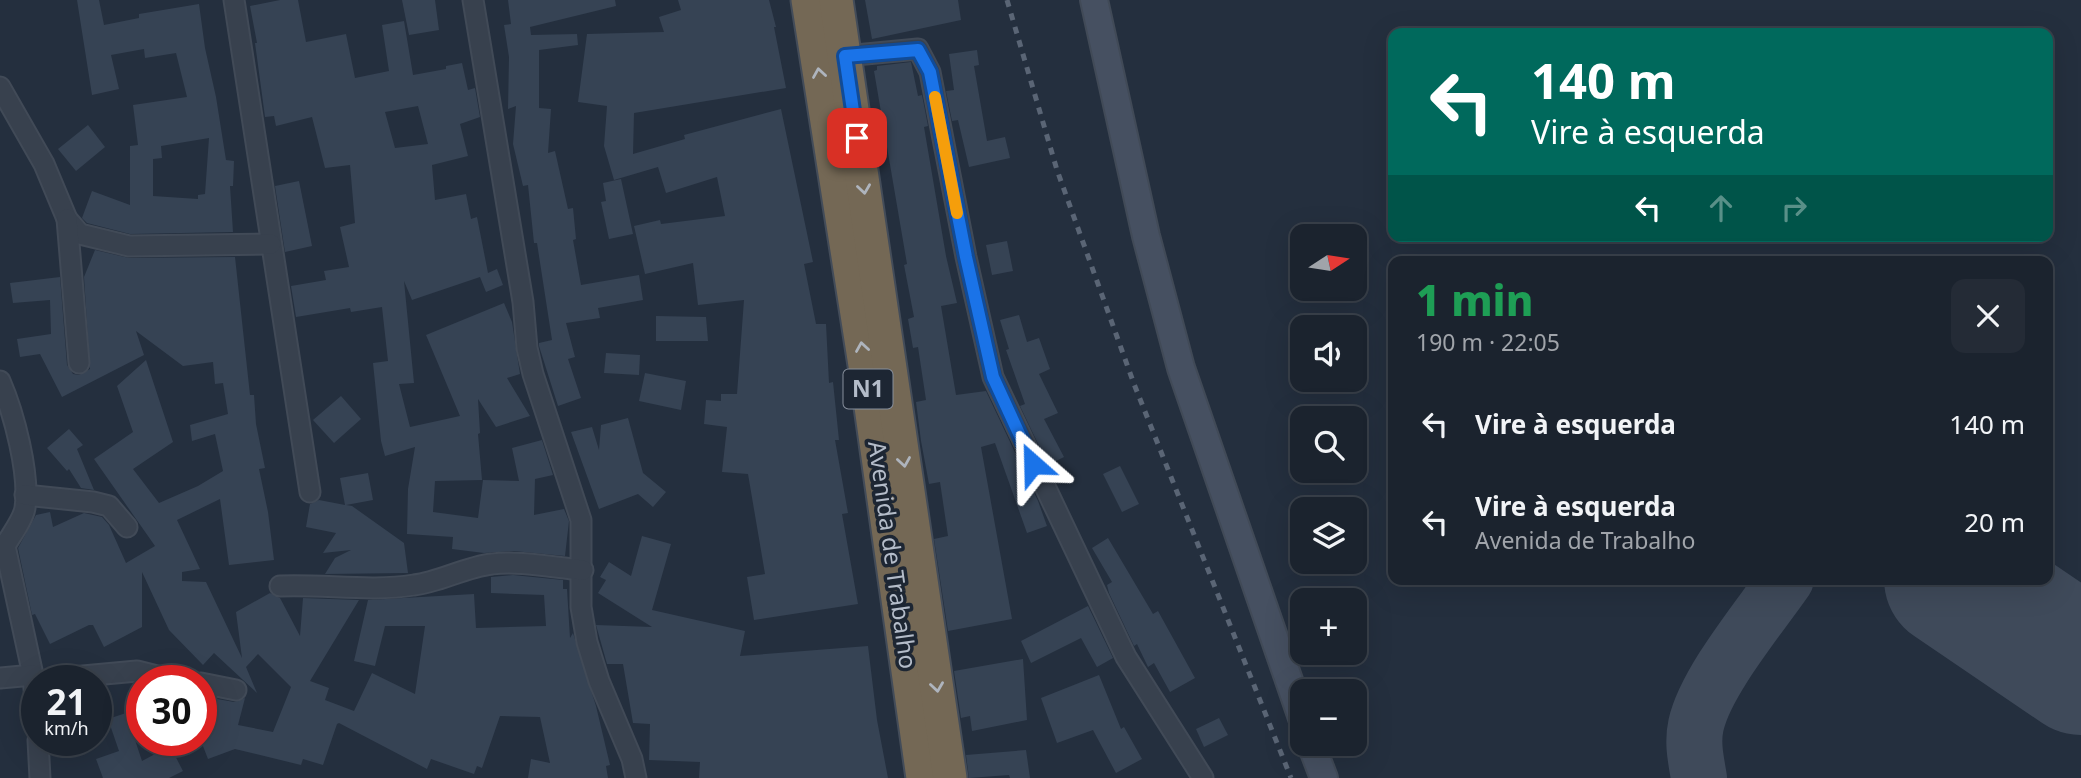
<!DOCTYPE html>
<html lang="pt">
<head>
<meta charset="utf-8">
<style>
	body { margin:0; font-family:"Noto Sans",sans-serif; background:#242b36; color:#f1f3f6; height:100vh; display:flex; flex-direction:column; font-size:26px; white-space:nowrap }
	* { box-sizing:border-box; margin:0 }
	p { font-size:23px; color:#a0a4aa }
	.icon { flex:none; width:38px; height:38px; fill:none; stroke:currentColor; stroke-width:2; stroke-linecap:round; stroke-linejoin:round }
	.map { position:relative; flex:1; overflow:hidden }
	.drawer { position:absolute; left:1388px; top:256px; width:665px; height:329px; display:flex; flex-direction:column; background:#1b232e; border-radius:14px; box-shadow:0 7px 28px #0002,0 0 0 2px #39404a }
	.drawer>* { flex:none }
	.guide { position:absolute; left:1388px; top:28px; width:665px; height:214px; border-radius:14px; box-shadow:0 7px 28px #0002,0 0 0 2px #39404a; background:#00695c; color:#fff; overflow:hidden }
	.needle { width:46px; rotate:78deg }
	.controls { position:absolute; left:1290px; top:224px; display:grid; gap:14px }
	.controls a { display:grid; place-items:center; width:77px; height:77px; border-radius:14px; background:#1b232e; box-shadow:0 7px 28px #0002,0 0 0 2px #39404a; font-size:35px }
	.speed { position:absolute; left:21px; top:665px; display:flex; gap:14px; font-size:35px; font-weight:700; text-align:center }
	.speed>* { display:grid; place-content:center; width:91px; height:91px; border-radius:50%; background:#1b232e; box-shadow:0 7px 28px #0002,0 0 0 2px #39404a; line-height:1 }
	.speed small { font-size:18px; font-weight:400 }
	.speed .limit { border:10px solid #d22; background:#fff; color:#111 }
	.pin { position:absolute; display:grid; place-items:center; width:60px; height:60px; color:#fff; margin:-30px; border-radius:14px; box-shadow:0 4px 10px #0006 }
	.me { position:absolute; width:77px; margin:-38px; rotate:335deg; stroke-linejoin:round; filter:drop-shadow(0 0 5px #0008) }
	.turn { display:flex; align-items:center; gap:24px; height:147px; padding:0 28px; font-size:32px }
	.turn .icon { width:91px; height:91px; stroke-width:2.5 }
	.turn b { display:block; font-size:49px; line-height:60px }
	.lanes { display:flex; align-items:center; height:66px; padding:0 28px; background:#0003; justify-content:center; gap:35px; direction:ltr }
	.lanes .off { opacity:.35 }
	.round { display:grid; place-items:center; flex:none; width:74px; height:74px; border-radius:14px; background:#242b36 }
	.summary { display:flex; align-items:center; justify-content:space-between; height:119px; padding:0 28px }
	h1 { font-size:42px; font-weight:800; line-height:52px; color:#1e9e55 }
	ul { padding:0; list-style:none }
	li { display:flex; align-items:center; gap:21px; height:98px; padding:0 28px }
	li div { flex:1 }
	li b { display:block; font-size:26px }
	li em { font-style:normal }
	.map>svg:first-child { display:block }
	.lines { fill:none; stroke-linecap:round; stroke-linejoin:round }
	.taxiway { stroke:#3f4a5a; stroke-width:56 }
	.runway { stroke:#3f4a5a; stroke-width:138 }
	.building { fill:#364354; fill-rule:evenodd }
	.street-casing { stroke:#414a57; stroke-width:23 }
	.secondary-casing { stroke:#414a57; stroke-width:30 }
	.highway-casing { stroke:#434c59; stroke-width:37 }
	.street { stroke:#38414e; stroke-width:19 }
	.secondary { stroke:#465061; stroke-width:26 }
	.highway { stroke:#746855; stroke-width:33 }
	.rail { stroke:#5a6575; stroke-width:5; stroke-dasharray:7 7; stroke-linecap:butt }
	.oneway { stroke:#aeb4bd }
	.route-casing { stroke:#114b97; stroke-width:18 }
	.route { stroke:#1a73e8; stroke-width:12 }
	.slow { stroke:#f59e0b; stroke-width:12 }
	.labels { text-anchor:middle; stroke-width:7; stroke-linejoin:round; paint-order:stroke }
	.shield { fill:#1d2633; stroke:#878f9c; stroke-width:2 }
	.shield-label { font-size:23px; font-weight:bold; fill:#b4bcc9 }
	.street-label { font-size:24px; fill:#b4bcc9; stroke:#1d2633 }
</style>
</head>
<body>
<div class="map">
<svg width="2081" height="778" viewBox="0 0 2081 778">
	<rect width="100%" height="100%" fill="#242f3e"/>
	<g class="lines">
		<!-- taxiway -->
		<path class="taxiway" d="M1699 778C1696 760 1692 743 1696 725 1706 681 1759 618 1786 579"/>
		<!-- runway -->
		<polyline class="runway" points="1953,579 2081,666"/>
	</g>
	<!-- building -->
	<g class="building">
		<path d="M77 0H99L104 25 139 18V14L199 4 205 48 216 97 226 160 234 161 233 186H230L233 232 130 234 87 223 82 218 92 191 130 205V146L138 145 133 105 187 97 176 53 145 58 144 49 111 55 119 89 92 95ZM209 138 205 194 198 195V199L153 196V159L162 158 161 146Z"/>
		<path d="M280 0H298L306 42 346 34 355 78 389 71 382 25 404 21 413 75 446 69V66L462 63 468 90 475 88 480 117 460 124 468 156 432 165 435 200 466 194 471 219 477 217 488 273 497 269 503 285 486 292 480 277 412 300 404 281 414 383 399 384 410 427 460 416 426 335 504 303 512 322 520 374 507 378 530 416 496 427 478 399 480 433 478 434 482 480 435 481 433 512 478 518 483 480 519 481 512 448 542 440 553 475 535 479 534 515 564 509 569 521 565 556 514 551 484 553 452 549 453 537 407 534 408 489 415 447 385 456 381 441 373 363 388 361 382 307 351 312 350 308 296 317 291 286 326 280 324 271 349 267 340 227 355 223 350 165 325 168 312 117 276 126 274 116 265 117 255 43H257L250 6ZM418 106 428 144 395 148 385 112Z"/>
		<polygon points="402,0 435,0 439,30 409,35"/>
		<polygon points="508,0 615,0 616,6 530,27 531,35 577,34 578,45 539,50 539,108 551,109 548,153 555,151 568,209 573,208 576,239 573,240 581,285 639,275 643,300 598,308 600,318 566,323 575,357 568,359 581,398 558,406 539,346 539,343 552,340 537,243 534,243 528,185 523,186 513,144 516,106 508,109 509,57 504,25 511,24"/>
		<polygon points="678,0 769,0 776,27 774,27 786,88 634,113 633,154 685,139 684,135 781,109 813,262 804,264 816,324 826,324 829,383 833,382 839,440 835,440 848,513 842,514 858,604 754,620 747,577 765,574 748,474 722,472 727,427 704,424 706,400 721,401 721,394 737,394 744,300 698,305 693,263 645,274 634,226 660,220 661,224 725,216 717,177 666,193 658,167 614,180 604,146 607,106 578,102 587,34 664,32 659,17 681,10"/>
		<polygon points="865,0 958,0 961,20 872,39"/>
		<polygon points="977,50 979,65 974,66 987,141 1005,137 1010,158 969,167 958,120 952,121 946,91 954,90 949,54"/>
		<polygon points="911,62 918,96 922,95 928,126 924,127 946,256 957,303 941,306 956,395 986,391 1038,501 1047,526 1027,533 995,443 981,447 1012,619 948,631 934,539 948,536 940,482 929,484 921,441 916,402 926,400 918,347 913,348 908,319 914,317 904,265 907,264 874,71 877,70 877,66"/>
		<polygon points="88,125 105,147 76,171 58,149"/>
		<polygon points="621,179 633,234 609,239 601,202 606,201 603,183"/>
		<polygon points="299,181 312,246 285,252 275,186"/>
		<polygon points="1007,241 1013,271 992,275 986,245"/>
		<polygon points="95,250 129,258 235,257 250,395 254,395 256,424 265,468 259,469 268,512 274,560 229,565 220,499 177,520 200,569 182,572 182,581 206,582 242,658 236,612 270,593 280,598 300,636 303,598 359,600 310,681 329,688 325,700 354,711 372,673 415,694 425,626 385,626 375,666 354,661 368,600 474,594 476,628 546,626 544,595 491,593 491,577 513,575 563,580 563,589 567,589 570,638 573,633 596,706 610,765 606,766 608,778 528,778 531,759 550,763 540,717 500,716 482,768 477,766 474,774 431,759 427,769 339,723 337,724 323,765 303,759 301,765 235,749 208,759 201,741 201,714 208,712 212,698 234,702 245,698 238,725 273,732 291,687 258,654 246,667 257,693 214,653 203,665 169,630 142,572 142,627 104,647 93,625 89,625 50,644 35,614 32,615 18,548 36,515 50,512 53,527 84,513 102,517 109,525 126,563 155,546 94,459 133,432 117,386 146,360 173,442 133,469 159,503 198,486 223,471 215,434 192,441 190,425 228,414 223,383 215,384 213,362 183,366 136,331 144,355 62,397 40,354 20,357 17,339 51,334 50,300 13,303 10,283 60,277 67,365 73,374 79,375 90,369 84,277"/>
		<polygon points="1019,315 1027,342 1039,338 1050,369 1039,374 1058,413 1044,419 1064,457 1048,465 1020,406 1025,404 1006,350 1009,349 1000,320"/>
		<polygon points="656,316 706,317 708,341 656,341"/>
		<polygon points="606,353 640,355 639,375 604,373"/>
		<polygon points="645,373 686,381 681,410 639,401"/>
		<polygon points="341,396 361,419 334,443 313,420"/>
		<polygon points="628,418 643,473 666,492 653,507 638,494 599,509 571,432 592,427 599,450 601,425"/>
		<polygon points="69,429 83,445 77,449 94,490 81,488 69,469 67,471 47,448"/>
		<polygon points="1120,466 1139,504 1122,512 1103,474"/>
		<polygon points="368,473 373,500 346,505 352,506 404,543 408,573 325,574 335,558 351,550 323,553 336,533 306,527 310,504 319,500 345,505 340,478"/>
		<polygon points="642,536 671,544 652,610 745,631 740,656 868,646 877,720 888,778 699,778 700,762 649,760 650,724 633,723 623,664 607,664 596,625 652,627 598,593 606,580 600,577 609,562 631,576"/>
		<polygon points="1108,538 1153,614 1158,611 1195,678 1170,692 1154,663 1148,667 1137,644 1134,646 1109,593 1107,585 1112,582 1092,548"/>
		<polygon points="1088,606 1113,658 1097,667 1081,638 1031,663 1021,641"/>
		<polygon points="1023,659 1027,720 972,731 970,716 961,718 954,671"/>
		<polygon points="1099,675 1121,729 1124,727 1142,759 1116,773 1093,730 1057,743 1041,698"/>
		<polygon points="126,713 142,761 170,746 183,771 169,778 103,778 96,759 119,751 108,719"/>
		<polygon points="1219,718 1228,735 1204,747 1196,729"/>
		<polygon points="1026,750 1030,778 1010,778 1009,775 969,778 966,755"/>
	</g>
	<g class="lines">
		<!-- street casing -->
		<g class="street-casing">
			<g id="street">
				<polyline points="234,0 310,492"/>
				<polyline points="473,0 523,302 527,348 533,374 581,520 581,607 587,642 599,681 632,759 636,778"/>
				<polyline points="845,56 918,49 930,72 966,257 993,377 1126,657 1203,778"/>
				<polyline points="0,87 44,164 67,219 80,234 129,246 271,244"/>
				<polyline points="67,219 79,363"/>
				<path d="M0 381C14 413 30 474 25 508 23 520 11 535 5 546L33 675 37 729"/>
				<polyline points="25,495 93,502 109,506 127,527"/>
				<path d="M280 586C325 584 370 592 414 585 440 582 465 567 492 564 518 560 556 568 583 570"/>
				<polyline points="0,678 33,675"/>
				<polyline points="60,681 72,677 137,671 177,681"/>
				<polyline points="201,683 236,690"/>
				<polyline points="38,740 40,778"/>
			</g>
		</g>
		<!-- secondary casing -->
		<g class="secondary-casing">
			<g id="secondary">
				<polyline points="1094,0 1146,236 1181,368 1302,718"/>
				<polyline points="1311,744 1324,778"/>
			</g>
		</g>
		<!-- highway casing -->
		<g class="highway-casing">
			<g id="highway">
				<polyline points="808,0 867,378 923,778"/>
				<polyline points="836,0 950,778"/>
			</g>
		</g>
		<!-- street -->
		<use href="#street" class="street"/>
		<!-- secondary -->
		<use href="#secondary" class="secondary"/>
		<!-- highway -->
		<use href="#highway" class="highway"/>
		<!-- rail -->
		<polyline class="rail" points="1007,0 1057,170 1134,384 1291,778"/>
	</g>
	<!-- one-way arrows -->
	<defs><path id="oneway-chevron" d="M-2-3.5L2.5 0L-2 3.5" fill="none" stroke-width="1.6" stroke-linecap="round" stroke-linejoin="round" transform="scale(1.75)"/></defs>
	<g class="oneway">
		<use href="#oneway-chevron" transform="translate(819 73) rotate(-99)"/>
		<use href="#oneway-chevron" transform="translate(864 189) rotate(82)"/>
		<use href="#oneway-chevron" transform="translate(862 347) rotate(-99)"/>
		<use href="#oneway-chevron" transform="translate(904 462) rotate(81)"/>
		<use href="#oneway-chevron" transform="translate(937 687) rotate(82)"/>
	</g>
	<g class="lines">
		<!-- route casing -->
		<g class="route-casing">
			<polyline id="route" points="857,138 845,56 918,50 930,72 966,257 993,377 1033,464"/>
		</g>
		<!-- route -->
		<use href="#route" class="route"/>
		<!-- slow -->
		<polyline class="slow" points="935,97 957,213"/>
	</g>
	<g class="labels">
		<!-- shield labels -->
		<rect class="shield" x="843.5" y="369.5" width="49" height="39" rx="5"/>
		<g class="shield-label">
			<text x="868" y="397">N1</text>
		</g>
		<!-- street labels -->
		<g class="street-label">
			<text transform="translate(892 555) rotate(82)" y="8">Avenida de Trabalho</text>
		</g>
	</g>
</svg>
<div class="controls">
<a><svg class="needle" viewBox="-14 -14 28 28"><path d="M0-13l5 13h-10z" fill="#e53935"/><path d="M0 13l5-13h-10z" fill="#a0a4aa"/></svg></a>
<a><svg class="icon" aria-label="sound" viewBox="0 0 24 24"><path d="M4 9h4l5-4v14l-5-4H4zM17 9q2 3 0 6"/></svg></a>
<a><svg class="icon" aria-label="search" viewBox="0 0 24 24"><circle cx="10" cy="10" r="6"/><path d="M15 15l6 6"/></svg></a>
<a><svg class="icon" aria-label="layers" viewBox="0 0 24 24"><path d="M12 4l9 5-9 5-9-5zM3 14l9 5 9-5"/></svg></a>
<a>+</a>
<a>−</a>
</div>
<div class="speed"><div>21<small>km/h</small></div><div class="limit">30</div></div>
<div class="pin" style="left:857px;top:138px;background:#d93025"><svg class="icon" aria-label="arrive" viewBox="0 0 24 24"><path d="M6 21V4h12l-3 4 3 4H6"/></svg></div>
<svg class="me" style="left:1033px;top:464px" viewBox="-20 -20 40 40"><path d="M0-17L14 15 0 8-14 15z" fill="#1a73e8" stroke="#fff" stroke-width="4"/></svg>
<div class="guide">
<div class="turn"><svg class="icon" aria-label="left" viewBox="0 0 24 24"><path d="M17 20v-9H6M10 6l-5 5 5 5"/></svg><div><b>140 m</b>Vire à esquerda</div></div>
<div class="lanes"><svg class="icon" aria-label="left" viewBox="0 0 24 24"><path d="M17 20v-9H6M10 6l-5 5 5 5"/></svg><svg class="icon off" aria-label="ahead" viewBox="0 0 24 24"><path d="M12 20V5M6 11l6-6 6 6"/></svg><svg class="icon off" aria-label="right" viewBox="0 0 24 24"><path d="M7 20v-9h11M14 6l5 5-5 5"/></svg></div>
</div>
<section class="drawer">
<div class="summary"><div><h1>1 min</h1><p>190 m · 22:05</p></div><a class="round"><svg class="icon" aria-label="close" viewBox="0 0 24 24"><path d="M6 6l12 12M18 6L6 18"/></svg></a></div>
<ul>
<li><svg class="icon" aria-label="left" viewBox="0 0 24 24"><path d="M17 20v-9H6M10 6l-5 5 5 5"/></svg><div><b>Vire à esquerda</b></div><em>140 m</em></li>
<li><svg class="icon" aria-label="left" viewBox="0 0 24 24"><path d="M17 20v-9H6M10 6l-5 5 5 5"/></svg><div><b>Vire à esquerda</b><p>Avenida de Trabalho</p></div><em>20 m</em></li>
</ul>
</section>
</div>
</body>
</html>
